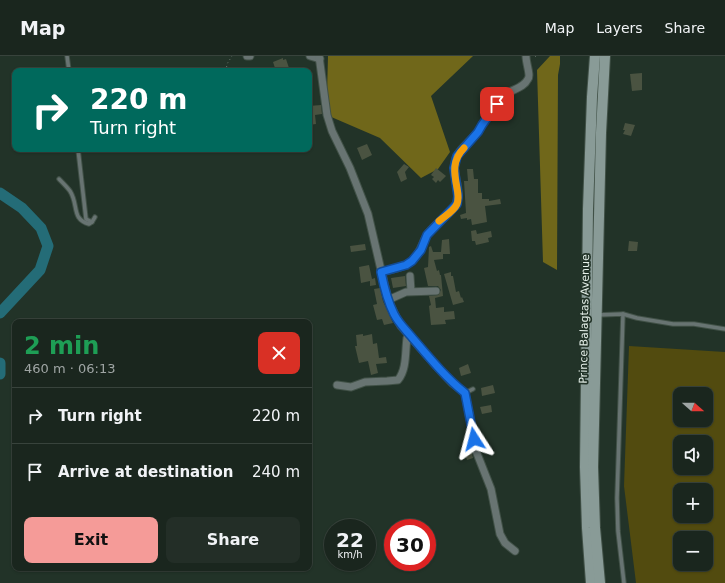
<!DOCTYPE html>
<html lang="en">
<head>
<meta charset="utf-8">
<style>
	body { margin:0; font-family:"DejaVu Sans",sans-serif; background:#232e27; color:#f1f3f6; height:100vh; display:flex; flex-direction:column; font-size:15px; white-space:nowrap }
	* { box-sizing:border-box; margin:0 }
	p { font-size:13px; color:#9fa5a4 }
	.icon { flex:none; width:22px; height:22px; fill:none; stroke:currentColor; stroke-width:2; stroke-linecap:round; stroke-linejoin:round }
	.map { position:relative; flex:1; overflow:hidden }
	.drawer { position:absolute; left:12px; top:263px; width:300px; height:252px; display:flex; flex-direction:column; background:#1a261e; border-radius:8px; box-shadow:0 1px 3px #0004,0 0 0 1px #38433c }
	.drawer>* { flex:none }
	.banner { position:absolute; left:12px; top:12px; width:300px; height:84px; border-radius:8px; box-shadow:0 1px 3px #0004,0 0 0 1px #38433c; background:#00695c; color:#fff; overflow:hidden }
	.needle { width:26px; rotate:111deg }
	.controls { position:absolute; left:673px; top:331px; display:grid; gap:8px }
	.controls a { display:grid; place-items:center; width:40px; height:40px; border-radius:8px; background:#1a261e; box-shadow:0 1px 3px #0004,0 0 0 1px #38433c; font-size:20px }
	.speed { position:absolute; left:324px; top:463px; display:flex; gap:8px; font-size:20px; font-weight:700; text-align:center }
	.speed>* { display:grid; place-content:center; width:52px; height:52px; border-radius:50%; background:#1a261e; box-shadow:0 1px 3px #0004,0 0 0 1px #38433c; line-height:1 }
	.speed small { font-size:10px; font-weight:400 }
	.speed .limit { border:6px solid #d22; background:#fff; color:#111 }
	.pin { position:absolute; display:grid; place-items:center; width:34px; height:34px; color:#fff; margin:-17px; border-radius:8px; box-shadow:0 2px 6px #0006 }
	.me { position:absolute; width:44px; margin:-22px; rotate:351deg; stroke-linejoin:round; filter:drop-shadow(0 0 3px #0008) }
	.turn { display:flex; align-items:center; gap:14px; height:84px; padding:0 12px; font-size:18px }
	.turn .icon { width:52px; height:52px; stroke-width:2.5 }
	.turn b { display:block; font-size:28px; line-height:34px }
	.round { display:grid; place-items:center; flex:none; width:42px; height:42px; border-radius:8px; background:#232e27 }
	.summary { display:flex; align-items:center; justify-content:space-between; height:68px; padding:0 12px }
	h1 { font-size:24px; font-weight:700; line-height:30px; color:#1e9e55 }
	.cta { display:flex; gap:8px; margin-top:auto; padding:8px 12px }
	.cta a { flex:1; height:46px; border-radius:8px; background:#f59b98; color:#111; font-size:16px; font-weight:700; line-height:46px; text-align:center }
	.cta a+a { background:#232e27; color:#f1f3f6 }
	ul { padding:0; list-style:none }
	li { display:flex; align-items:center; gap:12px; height:56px; padding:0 12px; border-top:1px solid #38433c }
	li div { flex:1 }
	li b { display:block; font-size:15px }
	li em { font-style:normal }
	header { display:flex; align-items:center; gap:24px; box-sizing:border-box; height:56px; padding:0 20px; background:#1a261e; border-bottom:1px solid #38433c }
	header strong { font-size:19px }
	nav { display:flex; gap:22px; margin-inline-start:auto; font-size:14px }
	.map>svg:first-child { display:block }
	.green { fill:#524b0f; fill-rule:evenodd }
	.forest { fill:#70671a }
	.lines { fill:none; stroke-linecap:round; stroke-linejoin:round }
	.river { stroke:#246c77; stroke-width:11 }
	.building { fill:#4a5341 }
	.service-casing { stroke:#415147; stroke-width:5.5 }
	.minor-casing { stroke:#415147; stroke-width:9 }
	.secondary-casing { stroke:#415147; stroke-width:12 }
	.path { stroke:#6d7c72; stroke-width:1; stroke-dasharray:1 3; stroke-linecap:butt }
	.service { stroke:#687472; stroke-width:3.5 }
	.minor { stroke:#687472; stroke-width:7 }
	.secondary { stroke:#899b97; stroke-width:10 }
	.route-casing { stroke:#114b97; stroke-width:10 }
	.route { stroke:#1a73e8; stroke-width:7 }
	.slow { stroke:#f59e0b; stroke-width:7 }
	.labels { text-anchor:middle; stroke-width:3.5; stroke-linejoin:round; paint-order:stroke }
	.street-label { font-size:11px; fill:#e6f1ea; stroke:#223328 }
</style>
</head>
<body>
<header>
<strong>Map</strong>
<nav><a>Map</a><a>Layers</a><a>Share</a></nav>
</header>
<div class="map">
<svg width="725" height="527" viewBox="0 0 725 527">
	<rect width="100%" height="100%" fill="#223328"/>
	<!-- green -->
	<path class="green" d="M629 290 725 296V527H636L624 430ZM680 338H706V364H680ZM680 386H706V412H680ZM680 434H706V460H680ZM680 482H706V508H680Z"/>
	<!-- forest -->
	<g class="forest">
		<polygon points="328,0 473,0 431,40 450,96 438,113 421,122 380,82 329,60 327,38"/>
		<polygon points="550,0 560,0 560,8 558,19 557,214 543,206 537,14"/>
	</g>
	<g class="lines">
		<!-- river -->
		<g class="river">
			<polyline points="0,137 22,152 41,172 48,190 40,214 0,257"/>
			<polyline points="0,307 0,318"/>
		</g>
	</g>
	<!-- building -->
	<g class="building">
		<polygon points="283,2 283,4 286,3 289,12 286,13 287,15 276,15 273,6"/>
		<polygon points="642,17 642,34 632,35 630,18"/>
		<polygon points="321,49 322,58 315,59 316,68 309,69 309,50"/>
		<polygon points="625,67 635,69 631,80 623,78 625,74 623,74"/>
		<polygon points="367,88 372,99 362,104 357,92"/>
		<polygon points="404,108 409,111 405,116 407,123 401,126 397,116"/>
		<polygon points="436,112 446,120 440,126 438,124 436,127 432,123 434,121 431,119"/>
		<polygon points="467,113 473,113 474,123 478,123 478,137 482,137 482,143 489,143 489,145 500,143 501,148 485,150 487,166 472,169 471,163 467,164 467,162 461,163 460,159 466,157 464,125 468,125"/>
		<polygon points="476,174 477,178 491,175 492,181 488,182 489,186 476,189 475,185 472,185 471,175"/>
		<polygon points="449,183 450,198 443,198 443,203 434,204 437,215 439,214 440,219 441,219 443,240 435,242 436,252 444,251 444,256 454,255 455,263 445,264 446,268 431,269 429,250 431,249 429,240 438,239 441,234 438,230 428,230 424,212 428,211 429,191 431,190 433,196 441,196 442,184"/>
		<polygon points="629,185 638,186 637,195 628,195"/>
		<polygon points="365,188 366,194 351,196 350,190"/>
		<polygon points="369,209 372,223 375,222 376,229 370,230 370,225 361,227 359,211"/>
		<polygon points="451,216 451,220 453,220 456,236 459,235 461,242 462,241 464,246 453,249 444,218"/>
		<polygon points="405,220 406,230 393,232 391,222"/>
		<polygon points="380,232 383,245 393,267 384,269 382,263 377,264 373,249 377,248 374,233"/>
		<polygon points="363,278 363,280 372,278 373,288 377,287 379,302 386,301 387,307 376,308 378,317 371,319 368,305 359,307 355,290 357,290 356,279"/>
		<polygon points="468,308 471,317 461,320 459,312"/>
		<polygon points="493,329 495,337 482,340 481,332"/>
		<polygon points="491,349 492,356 482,358 480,351"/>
		<polygon points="469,386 473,402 467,404 462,388"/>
	</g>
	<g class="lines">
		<!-- service casing -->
		<g class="service-casing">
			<g id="service">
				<polyline points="67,0 69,15"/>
				<polyline points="78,93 86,163 92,166 95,161"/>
				<path d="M59 123C63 127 67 131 70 135 79 149 71 163 89 168L92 166"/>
				<polyline points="623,258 617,442 618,475 624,527"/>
				<polyline points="597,259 623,258 637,262 673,268 694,268 725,273"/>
				<polyline points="465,337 473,333"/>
			</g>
		</g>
		<!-- minor casing -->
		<g class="minor-casing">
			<g id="minor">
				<polyline points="247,0 250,0"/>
				<polyline points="310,0 320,3"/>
				<polyline points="319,0 327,59 332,75 350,112 368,158 388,244 394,257 401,270 439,313 452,327 465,337 476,395 491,433 500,478 505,487 515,495"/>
				<path d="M381 216C391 213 404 212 412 205 422 197 422 183 431 174 439 164 456 156 458 142 460 129 450 113 457 100 461 91 471 85 477 77 480 74 481 70 483 67 489 58 496 48 504 40 511 33 523 33 528 23 531 19 526 8 526 0"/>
				<polyline points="410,220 411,235"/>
				<polyline points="388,244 406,236 436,235"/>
				<path d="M337 329 351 331 365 326 387 325 398 324C407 313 405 296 407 282L410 279"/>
			</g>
		</g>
		<!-- secondary casing -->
		<g class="secondary-casing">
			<g id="secondary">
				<polyline points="591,527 587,472 585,411 588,153 592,41 595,0"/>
				<polyline points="600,527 595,472 593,411 601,77 605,0"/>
			</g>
		</g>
		<!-- path -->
		<g class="path">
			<polyline points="535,0 537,2"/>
			<polyline points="226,15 227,8 232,0"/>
		</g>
		<!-- service -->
		<use href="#service" class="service"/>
		<!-- minor -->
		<use href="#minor" class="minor"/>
		<!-- secondary -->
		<use href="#secondary" class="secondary"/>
	</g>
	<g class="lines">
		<!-- route casing -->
		<g class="route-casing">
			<path id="route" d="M474 383 465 337C444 320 428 300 410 279 404 272 398 266 394 258 387 244 384 231 381 216L406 209 412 205 421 194 427 179 457 148 458 140 454 112 457 100 478 76 482 69 497 48"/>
		</g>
		<!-- route -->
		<use href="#route" class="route"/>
		<!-- slow -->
		<path class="slow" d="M439 165C445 160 454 155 457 148 459 143 458 137 457 132 454 117 452 104 464 92"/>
	</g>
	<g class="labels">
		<!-- street labels -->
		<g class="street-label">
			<text transform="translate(584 263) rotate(-89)" y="4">Prince Balagtas Avenue</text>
		</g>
	</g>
</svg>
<div class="controls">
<a><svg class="needle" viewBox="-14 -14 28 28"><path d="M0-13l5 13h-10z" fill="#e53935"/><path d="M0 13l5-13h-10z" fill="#9fa5a4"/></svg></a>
<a><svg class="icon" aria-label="sound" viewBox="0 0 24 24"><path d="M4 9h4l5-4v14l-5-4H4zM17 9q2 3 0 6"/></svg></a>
<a>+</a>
<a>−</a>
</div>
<div class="speed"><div>22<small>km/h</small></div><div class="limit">30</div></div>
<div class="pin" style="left:497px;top:48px;background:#d93025"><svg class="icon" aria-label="arrive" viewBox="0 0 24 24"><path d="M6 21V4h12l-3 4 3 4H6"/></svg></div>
<svg class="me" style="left:474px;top:383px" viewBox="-20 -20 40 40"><path d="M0-17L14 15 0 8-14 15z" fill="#1a73e8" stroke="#fff" stroke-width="4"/></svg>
<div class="banner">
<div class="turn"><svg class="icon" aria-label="right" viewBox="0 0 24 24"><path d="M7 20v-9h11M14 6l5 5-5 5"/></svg><div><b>220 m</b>Turn right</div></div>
</div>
<section class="drawer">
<div class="summary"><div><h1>2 min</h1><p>460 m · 06:13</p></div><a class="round" style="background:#d93025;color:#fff"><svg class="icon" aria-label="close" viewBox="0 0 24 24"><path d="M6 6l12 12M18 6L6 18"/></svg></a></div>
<ul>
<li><svg class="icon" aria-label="right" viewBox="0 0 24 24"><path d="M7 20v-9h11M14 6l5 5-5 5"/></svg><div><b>Turn right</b></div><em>220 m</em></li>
<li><svg class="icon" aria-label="arrive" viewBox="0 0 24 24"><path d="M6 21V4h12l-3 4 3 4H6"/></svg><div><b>Arrive at destination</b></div><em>240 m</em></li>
</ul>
<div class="cta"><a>Exit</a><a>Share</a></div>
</section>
</div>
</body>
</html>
